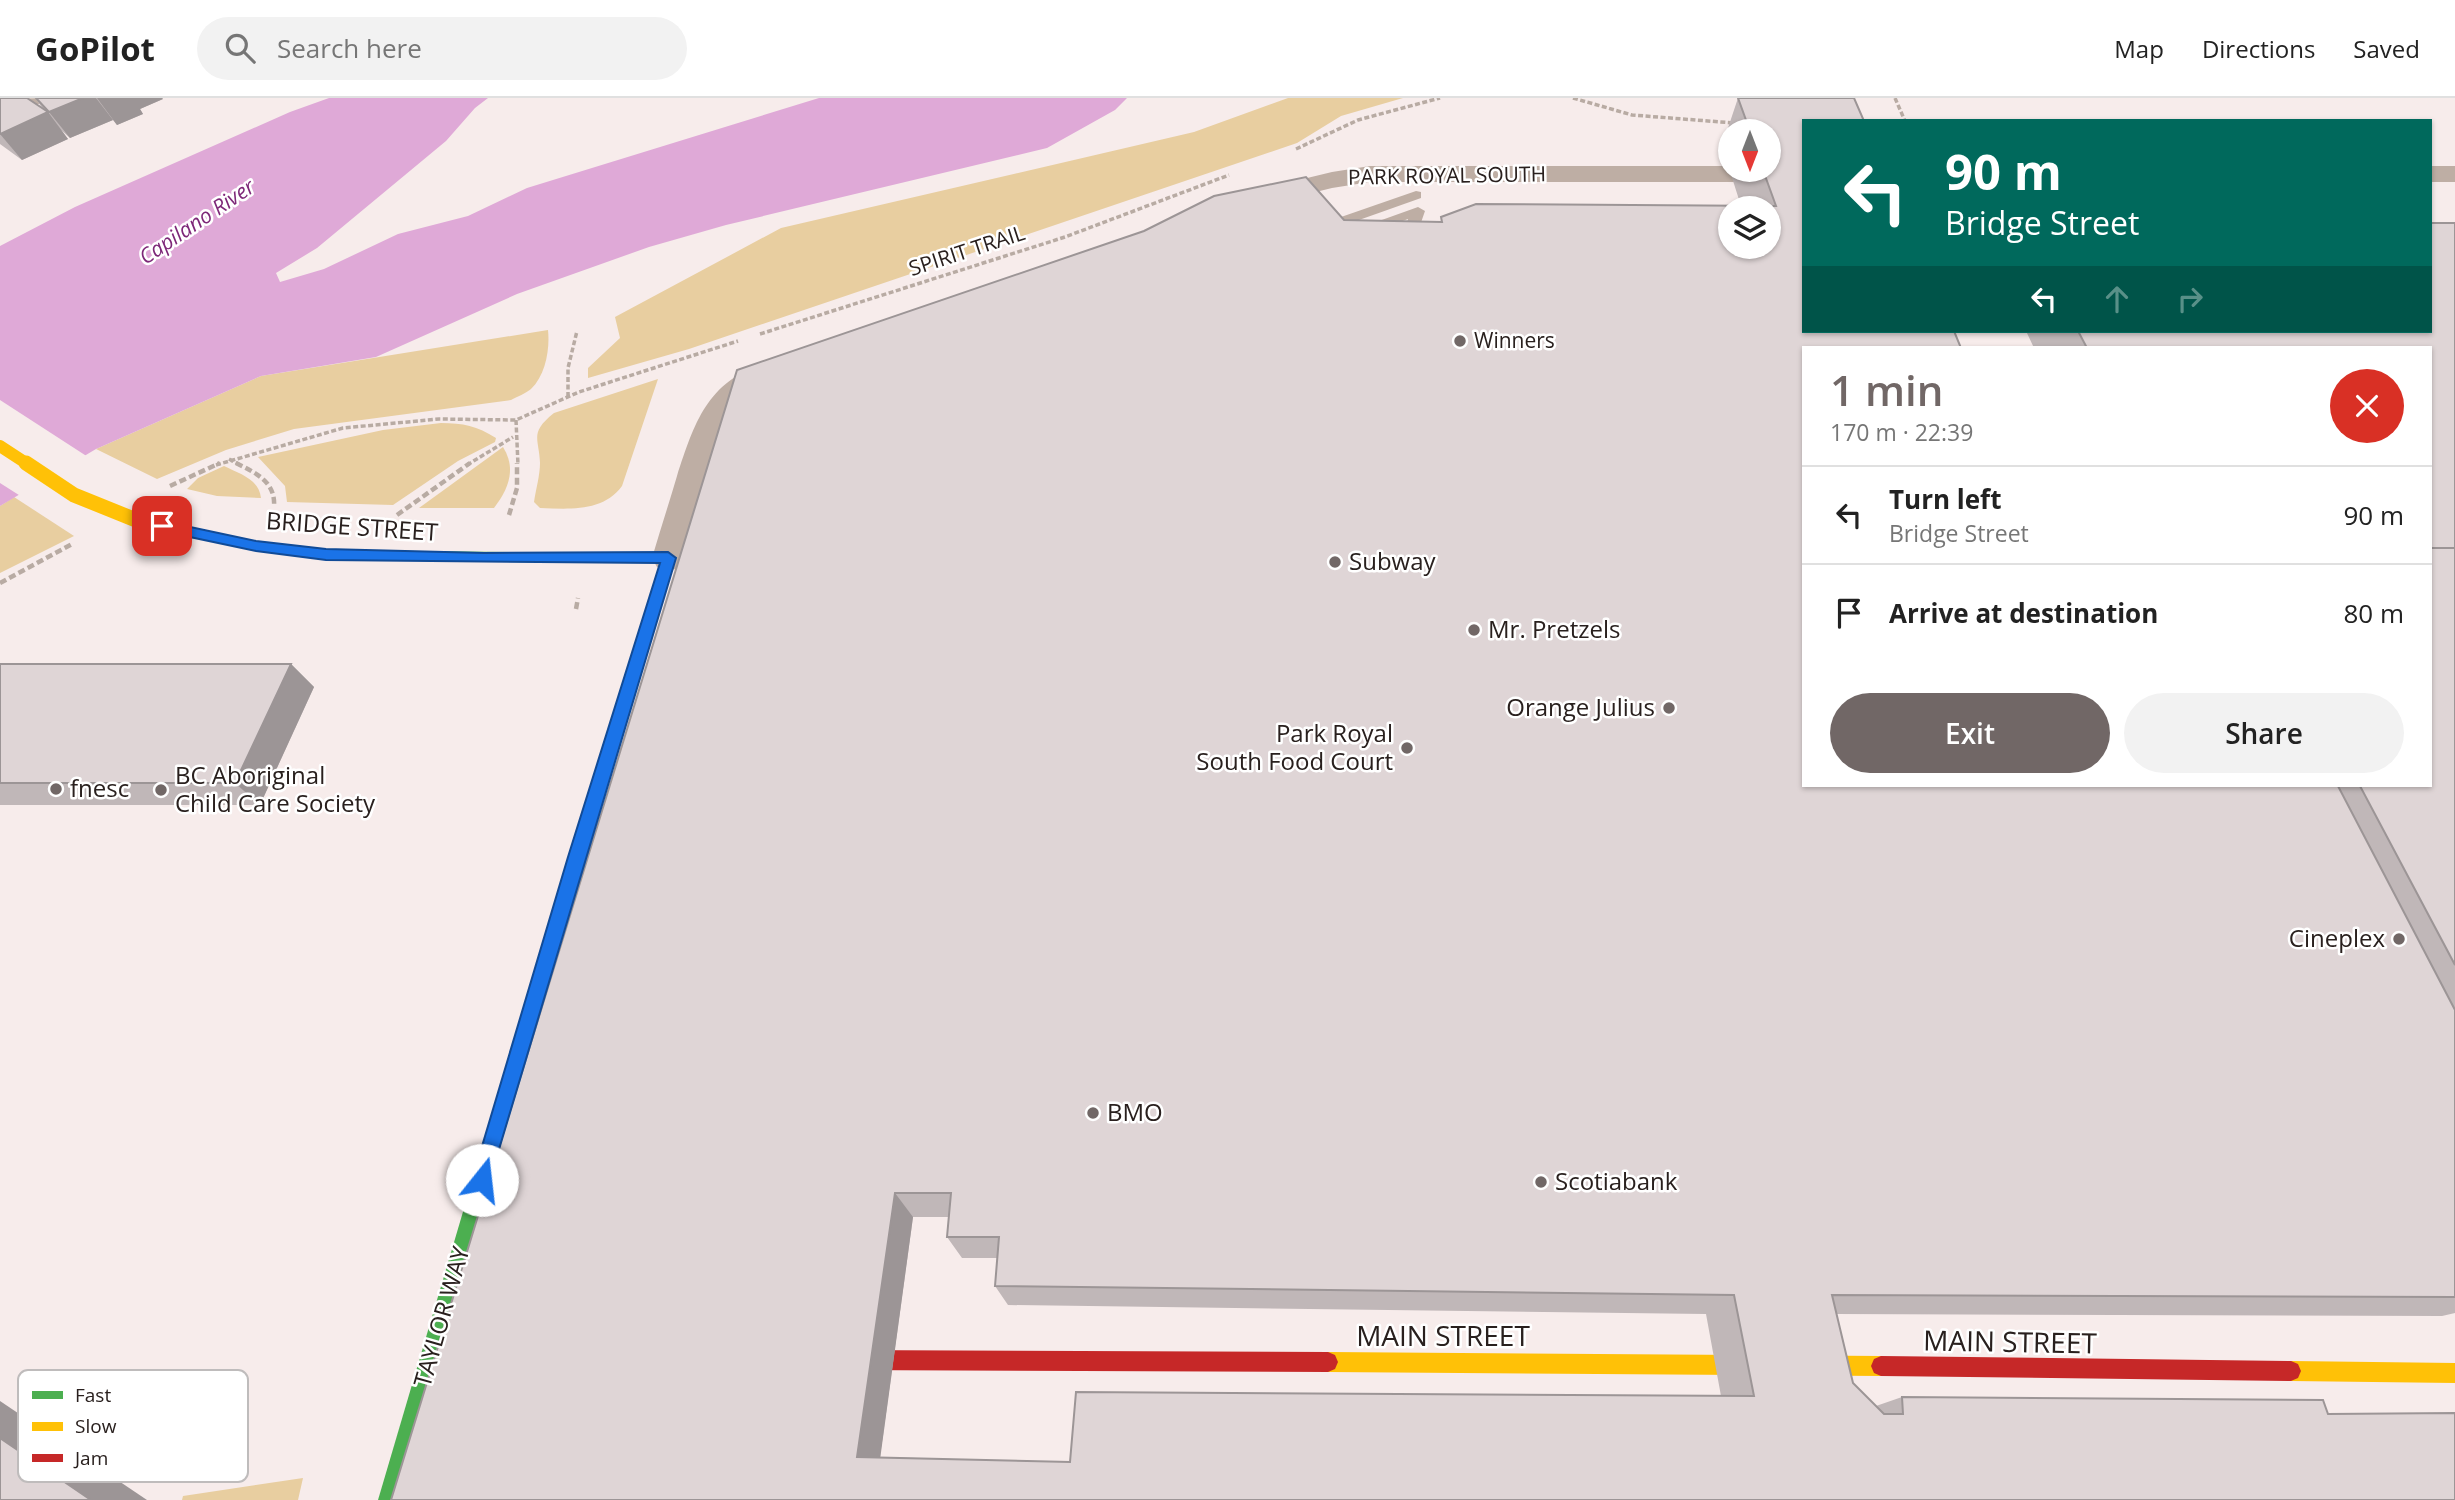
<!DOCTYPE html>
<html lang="en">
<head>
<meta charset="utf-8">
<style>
	body { margin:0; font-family:"Open Sans",sans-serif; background:#f2f2f2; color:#222; height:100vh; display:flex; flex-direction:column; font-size:26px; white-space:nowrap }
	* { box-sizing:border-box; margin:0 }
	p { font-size:23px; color:#767676 }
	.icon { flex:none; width:38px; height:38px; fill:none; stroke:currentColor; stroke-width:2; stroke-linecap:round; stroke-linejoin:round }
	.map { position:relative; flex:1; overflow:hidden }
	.drawer { position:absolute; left:1802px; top:248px; width:630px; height:441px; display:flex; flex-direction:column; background:#fff; border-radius:0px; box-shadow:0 2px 5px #0004 }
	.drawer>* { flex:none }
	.top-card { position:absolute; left:1802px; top:21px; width:630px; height:214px; border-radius:0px; box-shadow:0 2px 5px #0004; background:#00695c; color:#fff; overflow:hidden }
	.needle { width:46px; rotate:180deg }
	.controls { position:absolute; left:1718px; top:21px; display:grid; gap:14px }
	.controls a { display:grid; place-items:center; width:63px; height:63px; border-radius:50%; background:#fff; box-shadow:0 2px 5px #0004; font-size:35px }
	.pin { position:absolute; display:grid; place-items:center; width:60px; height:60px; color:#fff; margin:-30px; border-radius:14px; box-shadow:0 4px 10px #0006 }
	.me { position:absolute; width:77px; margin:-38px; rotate:16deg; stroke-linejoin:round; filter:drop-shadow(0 0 5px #0008) }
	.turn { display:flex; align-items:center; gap:24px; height:147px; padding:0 28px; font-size:32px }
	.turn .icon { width:91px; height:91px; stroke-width:2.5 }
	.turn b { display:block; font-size:49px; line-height:60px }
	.lanes { display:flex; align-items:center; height:66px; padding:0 28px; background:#0003; justify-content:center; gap:35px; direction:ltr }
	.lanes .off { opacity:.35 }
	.round { display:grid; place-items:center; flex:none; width:74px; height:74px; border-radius:37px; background:#f2f2f2 }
	.head { display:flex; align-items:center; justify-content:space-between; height:119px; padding:0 28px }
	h1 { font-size:42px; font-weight:600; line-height:52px; color:#716766 }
	.cta { display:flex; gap:14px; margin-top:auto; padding:14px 28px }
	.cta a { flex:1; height:80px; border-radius:42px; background:#716766; color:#fff; font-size:28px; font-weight:600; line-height:80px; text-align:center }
	.cta a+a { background:#f2f2f2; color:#222 }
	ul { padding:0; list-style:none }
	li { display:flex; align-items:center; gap:21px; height:98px; padding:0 28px; border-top:2px solid #e0e0e0 }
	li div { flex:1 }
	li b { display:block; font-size:26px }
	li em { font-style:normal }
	header { display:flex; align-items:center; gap:42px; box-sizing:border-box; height:98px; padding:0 35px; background:#fff; border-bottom:2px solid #e0e0e0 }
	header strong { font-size:33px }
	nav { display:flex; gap:38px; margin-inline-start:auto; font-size:24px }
	.search { width:490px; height:63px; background:#f2f2f2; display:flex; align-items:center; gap:18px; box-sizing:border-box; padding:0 24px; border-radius:38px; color:#767676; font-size:26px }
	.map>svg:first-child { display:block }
	.green { fill:#e8cea0 }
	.water { fill:#dfa9d7 }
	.pier { fill:#f7eceb }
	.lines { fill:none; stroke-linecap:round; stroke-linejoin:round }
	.path-far1 { stroke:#b8aba3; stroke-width:3.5; stroke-dasharray:5 2.5; stroke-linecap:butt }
	.path { stroke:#b8aba3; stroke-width:4.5; stroke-dasharray:7 3.5; stroke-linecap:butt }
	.lane { fill:#beaea4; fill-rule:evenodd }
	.street { fill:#beaea4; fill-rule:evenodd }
	.fast { fill:#4caf50; fill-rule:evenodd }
	.slow { fill:#ffc107; fill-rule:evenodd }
	.jam { fill:#c62828; fill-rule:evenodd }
	.slow-bridge-far1 { stroke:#ffc107; stroke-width:12 }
	.slow-bridge { stroke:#ffc107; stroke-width:15 }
	.wall { fill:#c0b7b8; fill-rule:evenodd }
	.shaded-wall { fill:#9c9596 }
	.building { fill:#dfd5d6; stroke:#9c9596; stroke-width:2; fill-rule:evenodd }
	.route { fill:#1a73e8; stroke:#114b97; stroke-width:2 }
	.poi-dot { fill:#716766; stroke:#fff; stroke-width:2.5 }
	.labels { text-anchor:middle; stroke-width:5; stroke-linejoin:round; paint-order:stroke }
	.far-street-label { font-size:21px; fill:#29201e; stroke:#fff }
	.far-water-label { font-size:21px; font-style:italic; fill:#7d2778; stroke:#fff }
	.far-poi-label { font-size:21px; fill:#29201e; stroke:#fff; text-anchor:start }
	.street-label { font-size:24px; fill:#29201e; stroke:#fff }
	.poi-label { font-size:24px; fill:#29201e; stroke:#fff; text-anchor:start }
	.near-street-label { font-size:28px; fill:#29201e; stroke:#fff }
	.key { fill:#fff; stroke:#bfbcbc; stroke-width:2 }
	.key-label { font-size:19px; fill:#29201e }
</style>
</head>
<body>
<header>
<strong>GoPilot</strong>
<div class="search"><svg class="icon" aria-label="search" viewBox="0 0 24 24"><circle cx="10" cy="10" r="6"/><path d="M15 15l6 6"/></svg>Search here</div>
<nav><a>Map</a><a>Directions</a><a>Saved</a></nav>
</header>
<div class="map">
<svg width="2455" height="1402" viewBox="0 0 2455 1402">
	<rect width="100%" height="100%" fill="#f7eceb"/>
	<!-- green -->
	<g class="green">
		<polygon points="1288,0 1403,0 1341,18 1297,45 689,251 588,280 588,270 620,240 615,219 781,130 1194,34"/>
		<path d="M548 232C550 250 546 277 531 291 526 295 517 299 511 302L294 331 226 352 157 381 96 351 261 278Z"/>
		<path d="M658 281 622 388C603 414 570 411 540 410L534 404C536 391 540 377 540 365 539 340 529 335 554 315Z"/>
		<path d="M441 325C463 325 477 328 496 340L495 344 458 363 393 407 287 404 285 388 258 359 383 332Z"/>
		<path d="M503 349C517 371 508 392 494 410H419Z"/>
		<path d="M224 368C240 376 259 381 261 400L217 398 187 391 198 380Z"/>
		<polygon points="14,399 74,438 0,475 0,408"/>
		<polygon points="303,1380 298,1402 182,1402 183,1398"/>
	</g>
	<!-- water -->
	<polygon class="water" points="329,0 488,0 475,10 446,43 317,150 276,175 280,184 324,171 398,136 468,118 527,90 819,0 1127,0 1115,12 1047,50 726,127 649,149 517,196 376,259 261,278 96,351 0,408 0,148 75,109 290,14"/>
	<!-- pier -->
	<polygon class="pier" points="0,302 88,359 22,399 0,385"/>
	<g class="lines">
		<!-- path-far1 -->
		<g class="path-far1">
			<polyline points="1573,0 1632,17 1734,25"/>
			<polyline points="1895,0 1905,23"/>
			<polyline points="1296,51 1358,22 1440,0"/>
			<polyline points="760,236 1065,139 1229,77"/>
			<polyline points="568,299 568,270 577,233"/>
			<polyline points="516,322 518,367"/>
			<polyline points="229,361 240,367"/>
			<polyline points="216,367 343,330 439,321 516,322 579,294 738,243"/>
			<polyline points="467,367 513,339"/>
		</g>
		<!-- path -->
		<g class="path">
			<path d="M236 365C256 375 276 384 274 409"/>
			<polyline points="170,388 220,365"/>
			<polyline points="397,417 470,365"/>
			<polyline points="509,417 517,390 517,365"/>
			<polyline points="0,485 72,446"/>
			<polyline points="576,511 578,500"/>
		</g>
		<!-- lane -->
		<g class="lane">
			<polygon points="1416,93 1421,94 1421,100 1328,133 1323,134 1316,130 1318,127"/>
			<polygon points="1418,109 1425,113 1417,136 1397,143 1390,139 1406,130 1408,121 1370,135 1363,131 1365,128"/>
		</g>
		<!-- street -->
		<g class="street">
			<polygon points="46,0 42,5 0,17 0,1"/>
			<polygon points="1370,68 1731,68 1731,72 1804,68 1804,84 1370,84 1332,90 1263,107 1253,105 1249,99 1253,93 1332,74"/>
			<rect x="2431" y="68" width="24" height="16"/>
			<path d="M770 264 781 267 785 274C779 285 768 286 758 292 744 302 734 316 724 329L686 460 681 469 669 473 657 469 652 460C660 433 669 405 677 378 695 323 708 281 770 264Z"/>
		</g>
		<!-- fast -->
		<g class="fast">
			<polygon points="141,419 256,443 325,452 590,455 597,460 590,465 325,462 256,453 136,428 134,424 136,420"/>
			<polygon points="497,1020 503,1023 506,1029 398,1402 378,1402 488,1029 491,1023"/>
		</g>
		<!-- slow -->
		<g class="slow">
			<polygon points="590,455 669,455 676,460 615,661 612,666 602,666 599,661 660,465 590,465 583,460"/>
			<polygon points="1328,1254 1881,1258 1888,1261 1891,1268 1888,1275 1881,1278 1328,1274 1321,1271 1318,1264 1321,1257"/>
			<polygon points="2291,1263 2455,1265 2455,1285 2291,1283 2284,1280 2281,1273 2284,1266"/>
		</g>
		<!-- jam -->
		<g class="jam">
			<polygon points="607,655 612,656 615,661 506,1029 503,1035 497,1038 491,1035 488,1029 599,661 602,656"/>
			<polygon points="840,1252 1328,1254 1335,1257 1338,1264 1335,1271 1328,1274 840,1272 833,1269 830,1262 833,1255"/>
			<polygon points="1881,1258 2291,1263 2298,1266 2301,1273 2298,1280 2291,1283 1881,1278 1874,1275 1871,1268 1874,1261"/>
		</g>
		<!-- slow-bridge-far1 -->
		<polyline class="slow-bridge-far1" points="0,348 29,367"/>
		<!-- slow-bridge -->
		<polyline class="slow-bridge" points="26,365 74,397 141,424"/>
	</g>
	<!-- wall -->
	<g class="wall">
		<polygon points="0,0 43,11 35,0 162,0 163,1 140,11 143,16 117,27 113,22 70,40 61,32 68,41 22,62 0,46"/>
		<path d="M1738 0H1854L1804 688H2431V250H2034L2026 233H2431L2455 125V1215L2442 1218 1836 1216 1853 1285 1876 1308 1902 1299 2323 1302 391 1402 1344 122 1441 124V119L1741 108 1722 48ZM1731 33H1769V72H1731ZM913 1119H949L947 1139 962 1160H997L995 1188 1008 1207 1706 1216 1721 1298 1070 1364 880 1359Z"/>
		<polygon points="0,566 291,566 314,589 260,707 0,707"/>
	</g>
	<!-- shaded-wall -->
	<g class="shaded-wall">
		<polygon points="83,0 96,0 113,22 70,40 49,14"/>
		<polygon points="97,0 162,0 163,1 140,11 143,16 117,27"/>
		<polygon points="48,14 68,41 22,62 0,36"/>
		<polygon points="291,566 314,589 260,707 235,685"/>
		<polygon points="895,1095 913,1119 879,1369 857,1359"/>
		<polygon points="0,1303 147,1402 91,1402 0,1340"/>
	</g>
	<!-- building -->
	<g class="building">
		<polygon points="0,0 27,0 48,14 0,36"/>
		<polygon points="36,0 83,0 49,14"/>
		<path d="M1738 0H1854L1864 23H1804V233H1954L1961 250H1804V688H2338L2455 912V1199L1832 1197 1853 1285 1884 1316H1903L1902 1299 2323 1302 2328 1316 2455 1315V1402H391L737 272 1144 133 1214 98 1306 79 1344 122 1442 124 1441 119 1476 106 1776 108 1763 72H1769V33H1750ZM1731 110H1769V149H1731ZM895 1095H951L947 1139H999L995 1188 1734 1197 1754 1298 1076 1294 1070 1364 857 1359Z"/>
		<polygon points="2431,125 2455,125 2455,450 2431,450 2431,250 2087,250 2078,233 2431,233"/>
		<polygon points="2431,450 2455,450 2455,867 2360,688 2431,688"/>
		<polygon points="0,566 291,566 235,685 0,685"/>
		<polygon points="0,1340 91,1402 0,1402"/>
	</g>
	<!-- route -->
	<polygon class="route" points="162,423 256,443 326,451 484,455 668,454 676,460 488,1088 482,1091 475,1088 472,1082 568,759 660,465 326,462 256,453 157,432 155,428"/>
	<!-- markers -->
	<g class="poi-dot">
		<circle cx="1460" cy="243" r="7"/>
		<circle cx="1335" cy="464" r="7"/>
		<circle cx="1474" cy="532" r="7"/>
		<circle cx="1669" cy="610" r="7"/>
		<circle cx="1407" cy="650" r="7"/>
		<circle cx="56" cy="691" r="7"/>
		<circle cx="161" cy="692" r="7"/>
		<circle cx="2399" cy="841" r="7"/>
		<circle cx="1093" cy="1015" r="7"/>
		<circle cx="1541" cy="1084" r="7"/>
	</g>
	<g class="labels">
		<!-- far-street labels -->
		<g class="far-street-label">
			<text transform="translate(1447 78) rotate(-1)" y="7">PARK ROYAL SOUTH</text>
			<text transform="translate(967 153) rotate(-18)" y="7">SPIRIT TRAIL</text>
		</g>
		<!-- far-water labels -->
		<g class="far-water-label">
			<text transform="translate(197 124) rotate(-34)" y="7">Capilano River</text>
		</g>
		<!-- far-poi labels -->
		<g class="far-poi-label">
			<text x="1474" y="250">Winners</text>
		</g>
		<!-- street labels -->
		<g class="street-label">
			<text transform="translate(352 429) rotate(4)" y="8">BRIDGE STREET</text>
			<text transform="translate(442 1219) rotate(-74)" y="8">TAYLOR WAY</text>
		</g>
		<!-- poi labels -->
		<g class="poi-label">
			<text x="1349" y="472">Subway</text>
			<text x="1488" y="540">Mr. Pretzels</text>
			<text x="1655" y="618" text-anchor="end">Orange Julius</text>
			<text x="1393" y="644" text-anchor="end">Park Royal<tspan x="1393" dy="28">South Food Court</tspan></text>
			<text x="175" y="686">BC Aboriginal<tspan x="175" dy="28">Child Care Society</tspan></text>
			<text x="70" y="699">fnesc</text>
			<text x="2385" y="849" text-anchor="end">Cineplex</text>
			<text x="1107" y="1023">BMO</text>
			<text x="1555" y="1092">Scotiabank</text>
		</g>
		<!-- near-street labels -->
		<g class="near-street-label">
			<text x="1443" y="1248">MAIN STREET</text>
			<text transform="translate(2010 1244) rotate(1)" y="10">MAIN STREET</text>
		</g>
	</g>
	<!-- legend -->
	<rect x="18" y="1272" width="230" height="112" rx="10" class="key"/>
	<rect x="32" y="1293" width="31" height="8" fill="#4caf50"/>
	<rect x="32" y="1324" width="31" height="9" fill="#ffc107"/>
	<rect x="32" y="1356" width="31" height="8" fill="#c62828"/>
	<g class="key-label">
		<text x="75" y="1304">Fast</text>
		<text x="75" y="1335">Slow</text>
		<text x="75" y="1367">Jam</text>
	</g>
</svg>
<div class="controls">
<a><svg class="needle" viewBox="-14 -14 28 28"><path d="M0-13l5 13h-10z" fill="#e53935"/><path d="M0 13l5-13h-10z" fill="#767676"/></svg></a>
<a><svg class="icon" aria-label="layers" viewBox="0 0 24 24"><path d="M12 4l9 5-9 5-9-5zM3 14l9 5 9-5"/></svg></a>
</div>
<div class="pin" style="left:162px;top:428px;background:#d93025"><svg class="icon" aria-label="arrive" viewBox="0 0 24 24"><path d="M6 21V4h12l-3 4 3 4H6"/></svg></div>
<svg class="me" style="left:482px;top:1082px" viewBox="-20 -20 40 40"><circle r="19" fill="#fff"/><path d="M0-13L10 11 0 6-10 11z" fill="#1a73e8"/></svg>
<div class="top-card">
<div class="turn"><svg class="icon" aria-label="left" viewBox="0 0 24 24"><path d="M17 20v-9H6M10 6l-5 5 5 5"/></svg><div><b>90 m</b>Bridge Street</div></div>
<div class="lanes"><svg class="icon" aria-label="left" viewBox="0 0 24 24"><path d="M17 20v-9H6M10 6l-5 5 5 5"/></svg><svg class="icon off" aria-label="ahead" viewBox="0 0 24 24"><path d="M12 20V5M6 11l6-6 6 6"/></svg><svg class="icon off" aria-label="right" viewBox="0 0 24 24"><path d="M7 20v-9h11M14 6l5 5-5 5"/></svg></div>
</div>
<section class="drawer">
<div class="head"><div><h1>1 min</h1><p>170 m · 22:39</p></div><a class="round" style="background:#d93025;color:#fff"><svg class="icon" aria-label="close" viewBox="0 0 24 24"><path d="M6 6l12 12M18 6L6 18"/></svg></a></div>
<ul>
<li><svg class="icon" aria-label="left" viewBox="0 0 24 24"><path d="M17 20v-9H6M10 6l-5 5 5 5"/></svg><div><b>Turn left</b><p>Bridge Street</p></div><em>90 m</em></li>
<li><svg class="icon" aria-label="arrive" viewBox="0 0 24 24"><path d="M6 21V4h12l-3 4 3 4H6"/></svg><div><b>Arrive at destination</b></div><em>80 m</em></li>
</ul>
<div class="cta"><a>Exit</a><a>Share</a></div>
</section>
</div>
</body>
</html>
